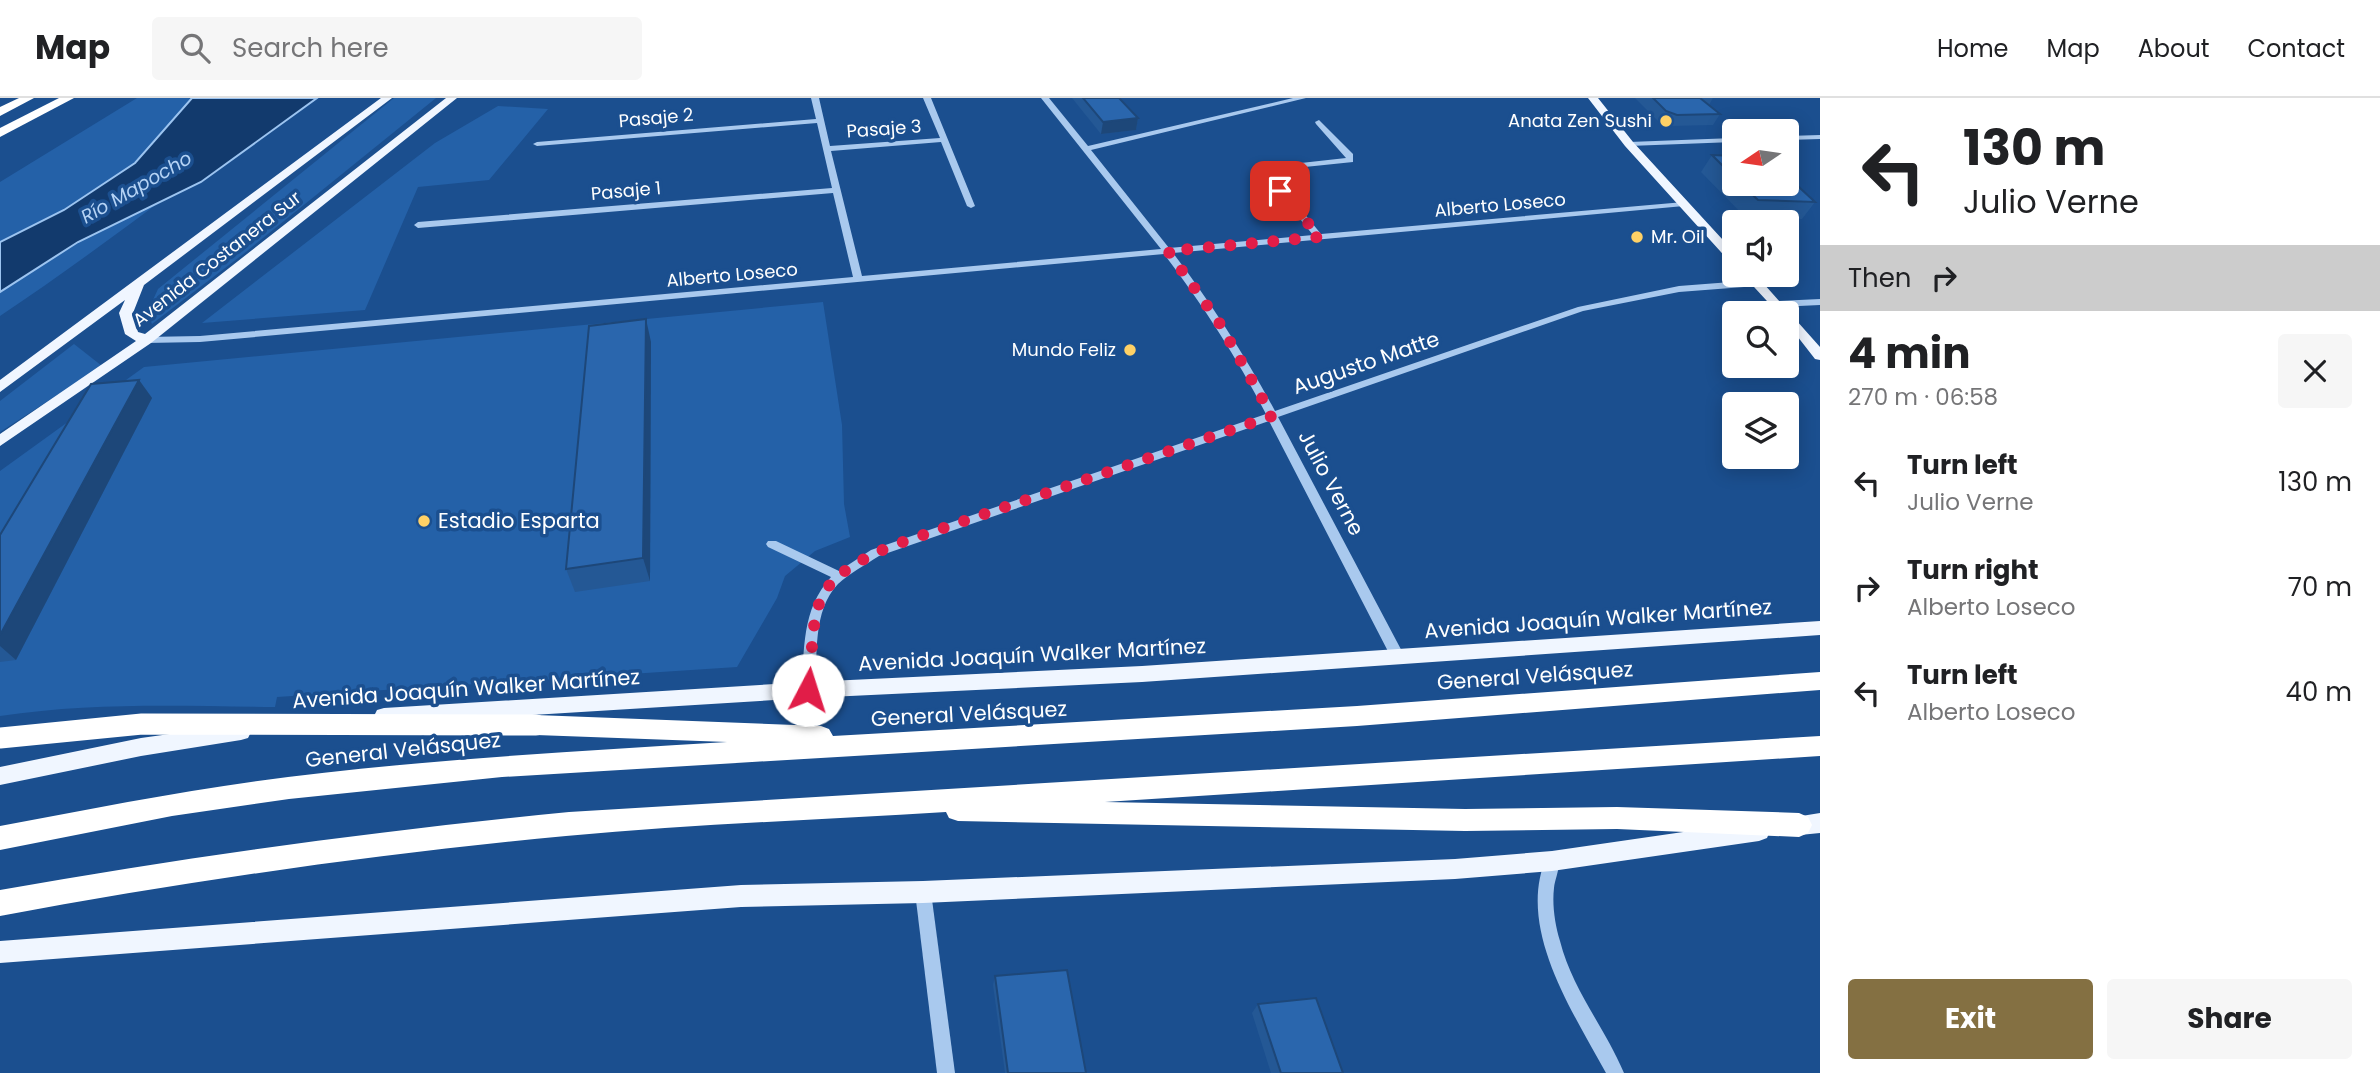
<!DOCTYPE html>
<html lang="en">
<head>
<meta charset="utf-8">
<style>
	body { margin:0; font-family:Poppins,sans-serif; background:#f6f6f6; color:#202124; height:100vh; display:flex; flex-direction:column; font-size:26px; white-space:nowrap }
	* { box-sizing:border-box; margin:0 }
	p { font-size:23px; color:#757577 }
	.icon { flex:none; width:38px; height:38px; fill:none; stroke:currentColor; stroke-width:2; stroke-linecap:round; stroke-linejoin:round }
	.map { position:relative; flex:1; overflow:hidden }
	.panel { display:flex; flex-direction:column; background:#fff; width:560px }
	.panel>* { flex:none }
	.top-card { background:#fff; color:#202124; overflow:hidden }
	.needle { width:46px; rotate:257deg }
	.controls { position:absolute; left:1722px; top:21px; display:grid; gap:14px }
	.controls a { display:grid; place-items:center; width:77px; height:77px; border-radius:7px; background:#fff; box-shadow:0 4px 18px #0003; font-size:35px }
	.pin { position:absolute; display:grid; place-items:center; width:60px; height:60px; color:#fff; margin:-30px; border-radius:14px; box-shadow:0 4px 10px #0006 }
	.me { position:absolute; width:77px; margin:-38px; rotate:5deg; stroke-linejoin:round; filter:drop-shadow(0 0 5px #0008) }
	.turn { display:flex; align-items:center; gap:24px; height:147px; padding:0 28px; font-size:32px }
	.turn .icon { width:91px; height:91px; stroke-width:2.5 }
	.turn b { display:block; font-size:49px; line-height:60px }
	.then { display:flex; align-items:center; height:66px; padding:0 28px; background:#0003; gap:14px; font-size:26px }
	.round { display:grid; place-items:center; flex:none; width:74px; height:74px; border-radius:7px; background:#f6f6f6 }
	.summary { display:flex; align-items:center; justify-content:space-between; height:119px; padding:0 28px }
	h1 { font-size:42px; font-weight:700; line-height:52px }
	.action { display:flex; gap:14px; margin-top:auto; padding:14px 28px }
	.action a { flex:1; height:80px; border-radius:7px; background:#847042; color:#fff; font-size:28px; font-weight:700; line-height:80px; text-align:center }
	.action a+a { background:#f6f6f6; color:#202124 }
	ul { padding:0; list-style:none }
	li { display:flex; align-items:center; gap:21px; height:105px; padding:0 28px }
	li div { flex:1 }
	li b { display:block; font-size:26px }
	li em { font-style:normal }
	header { display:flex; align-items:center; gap:42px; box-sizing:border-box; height:98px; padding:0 35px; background:#fff; border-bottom:2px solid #e0e0e0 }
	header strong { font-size:33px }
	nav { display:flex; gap:38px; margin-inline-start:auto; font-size:24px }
	.search { width:490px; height:63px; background:#f6f6f6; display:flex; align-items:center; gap:18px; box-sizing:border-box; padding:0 24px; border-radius:7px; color:#757577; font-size:26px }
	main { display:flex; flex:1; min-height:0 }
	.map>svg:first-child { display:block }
	.green { fill:#2461a8 }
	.water { fill:#123a6d; stroke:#9cc4f0; stroke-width:2 }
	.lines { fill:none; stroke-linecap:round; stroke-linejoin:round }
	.minor { fill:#a9c9ee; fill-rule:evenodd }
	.major { fill:#f0f6ff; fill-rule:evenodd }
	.highway { fill:#fff; fill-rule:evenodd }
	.highway-bridge { stroke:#fff; stroke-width:21 }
	.wall { fill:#245895 }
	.shaded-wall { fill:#1d4779 }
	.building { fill:#2a66ad; stroke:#1d4779; stroke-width:2 }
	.route { stroke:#e11d48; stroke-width:12; stroke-dasharray:0 21.6 }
	.poi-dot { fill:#ffd166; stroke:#1b4f8f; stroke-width:2.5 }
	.labels { text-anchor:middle; stroke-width:7; stroke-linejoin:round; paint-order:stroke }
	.far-street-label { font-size:18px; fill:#fff; stroke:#1b4f8f }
	.far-poi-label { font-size:18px; fill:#fff; stroke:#1b4f8f; text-anchor:end }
	.far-water-label { font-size:19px; font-style:italic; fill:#b5d3f5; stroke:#1b4f8f }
	.street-label { font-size:21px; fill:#fff; stroke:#1b4f8f }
	.poi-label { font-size:21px; fill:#fff; stroke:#1b4f8f; text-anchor:start }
</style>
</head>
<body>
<header>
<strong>Map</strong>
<div class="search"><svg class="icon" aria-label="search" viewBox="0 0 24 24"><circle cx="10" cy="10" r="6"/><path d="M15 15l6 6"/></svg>Search here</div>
<nav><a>Home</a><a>Map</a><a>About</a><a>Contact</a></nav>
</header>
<main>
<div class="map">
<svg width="1820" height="975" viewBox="0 0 1820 975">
	<rect width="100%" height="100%" fill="#1b4f8f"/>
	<!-- green -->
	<g class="green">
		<path d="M137 0H304C201 70 104 149 0 218V84Z"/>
		<polygon points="394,0 436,0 242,157 152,226 147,215 158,191"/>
		<polygon points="498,8 548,11 489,82 418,89 365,212 202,225 435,45"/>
		<path d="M823 204 842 327 844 406 850 439 815 453 785 478 777 500 737 569 277 599 275 609C182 608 93 604 0 618V373L144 269Z"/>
		<polygon points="74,246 102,268 0,334 0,303"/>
	</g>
	<!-- water -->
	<polygon class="water" points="192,0 317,0 201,84 78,144 0,194 0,144 64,112 135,65"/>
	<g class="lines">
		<!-- minor -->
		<g class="minor">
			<path d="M811 0H819L830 48 940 40 923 0H931L975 108 971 110 967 108 941 44 831 53 862 178 1161 151 1041 0H1049L1088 48 1293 0H1306L1091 52 1169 150 1313 137 1262 74 1274 68 1346 60 1316 26 1315 24 1319 22 1353 56V64L1276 72 1271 75 1321 136 1684 104 1688 106 1684 108 1173 155C1211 205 1245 257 1275 313L1578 209 1679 188 1757 182 1762 185 1757 188 1679 194 1583 213 1278 319 1405 559 1403 563H1393L1269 323 879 458C865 467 850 475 838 486 812 513 818 558 815 592L813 596 808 597 803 596 801 592C805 551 801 512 831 479L768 449 766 446 768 443H776L839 473 871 452 1266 316C1237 260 1203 207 1164 156L200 244 146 245 141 242 146 239 200 238 853 179 833 95 418 130 414 127 418 124 832 90 817 25 537 48 533 46 537 44 816 21Z"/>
			<polygon points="1820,37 1820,41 1787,42 1787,38"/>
			<polygon points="1734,40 1734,44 1629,48 1625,46 1629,44"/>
			<polygon points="1820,201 1820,207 1776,209 1771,206 1776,203"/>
			<path d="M1552 756 1557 758C1562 768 1555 779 1554 790 1552 807 1555 826 1560 843 1572 891 1605 930 1624 975H1606C1573 914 1515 829 1547 758Z"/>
			<polygon points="923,787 928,789 931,794 955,975 937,975 915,794 918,789"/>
		</g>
		<!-- major -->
		<g class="major">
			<polygon points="381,0 392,0 144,187 133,215 138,234 145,236 446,0 457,0 151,245 0,348 0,336 136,243 125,236 119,215 125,202 0,294 0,282"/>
			<polygon points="1588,0 1598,0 1633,44 1734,154 1734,165 1730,164 1625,48"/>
			<polygon points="1743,177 1756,177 1820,249 1820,262 1815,261 1787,225 1787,215 1778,215"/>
			<polygon points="1820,523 1820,537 1142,584 808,600 384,626 377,624 374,618 377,612 384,610 808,584 1142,568"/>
			<polygon points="241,626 248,628 251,634 248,640 241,642 141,658 0,687 0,669 141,640"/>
			<polygon points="1820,715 1820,735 1790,738 1783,735 1779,728 1783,721"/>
			<polygon points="1759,723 1767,726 1770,733 1767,740 1759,743 1552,773 1455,781 923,805 741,809 0,865 0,843 741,787 923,783 1455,761 1552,753"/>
		</g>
		<!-- highway -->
		<g class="highway">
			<polygon points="19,0 34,0 0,18 0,9"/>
			<polygon points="59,0 74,0 0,39 0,30"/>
			<path d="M1820 574V592L1357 628 502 679 289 701 172 718 0 752V728C96 710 191 691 288 679 434 661 581 653 727 644L536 637 528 634 524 627 528 620 536 617 821 628 829 631 833 638 1357 608Z"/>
			<path d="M1820 638V658L1105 704 1465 711 1617 709 1799 715 1808 719 1812 727 1808 735 1799 739 1617 731 1465 733 958 723 949 720 946 714C820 722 692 726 566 738 376 756 187 783 0 818V792C189 758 378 733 569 714Z"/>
		</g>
		<!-- highway-bridge -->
		<polyline class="highway-bridge" points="0,640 142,626 536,627"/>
	</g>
	<!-- wall -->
	<g class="wall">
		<polygon points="1072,0 1119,0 1138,20 1136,32 1101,36"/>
		<polygon points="1635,0 1713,0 1709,7 1720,16 1713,27 1671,28 1659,24"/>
		<polygon points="1712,57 1734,58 1734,86 1787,86 1815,104 1802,121 1746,120 1701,74"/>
		<polygon points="651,244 650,483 575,494 566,471"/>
		<polygon points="139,282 152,300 16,562 0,564 0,437"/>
		<polygon points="995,878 1086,975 1005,975 993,887"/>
		<polygon points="1258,906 1343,975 1271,975 1252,915"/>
	</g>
	<!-- shaded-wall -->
	<g class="shaded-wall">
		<polygon points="1138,20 1136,32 1101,36 1103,24"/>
		<polygon points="646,221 651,244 650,483 643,460"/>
		<polygon points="139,282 152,300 16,562 0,548 0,537"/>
	</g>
	<!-- building -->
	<g class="building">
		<polygon points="1083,0 1119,0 1138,20 1103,24"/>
		<polygon points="1653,0 1700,0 1720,16 1677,17 1666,13"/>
		<polygon points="1712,57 1734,58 1734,79"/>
		<polygon points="1787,78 1815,104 1758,102 1741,86 1787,86"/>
		<polygon points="646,221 643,460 566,471 589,228"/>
		<polygon points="139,282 0,537 0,437 91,286"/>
		<polygon points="1067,872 1086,975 1008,975 995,878"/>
		<polygon points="1316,900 1343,975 1281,975 1258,906"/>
	</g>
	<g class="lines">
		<!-- route -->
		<path class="route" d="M808 592C818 506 803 486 894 447L1272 318 1220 226 1168 153 1320 139 1280 93"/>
	</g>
	<!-- markers -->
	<g class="poi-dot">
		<circle cx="1666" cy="23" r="7"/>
		<circle cx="1637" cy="139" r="7"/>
		<circle cx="1130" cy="252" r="7"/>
		<circle cx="424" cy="423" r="7"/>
	</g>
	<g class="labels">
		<!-- far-street labels -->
		<g class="far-street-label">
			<text transform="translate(656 20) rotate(-5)" y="6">Pasaje 2</text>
			<text transform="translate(884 31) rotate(-4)" y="6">Pasaje 3</text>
			<text transform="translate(626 93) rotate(-5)" y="6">Pasaje 1</text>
			<text transform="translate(1500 107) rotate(-5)" y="6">Alberto Loseco</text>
			<text transform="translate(217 161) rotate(-38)" y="6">Avenida Costanera Sur</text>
			<text transform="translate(732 177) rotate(-5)" y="6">Alberto Loseco</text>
		</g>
		<!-- far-poi labels -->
		<g class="far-poi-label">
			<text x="1652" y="29">Anata Zen Sushi</text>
			<text x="1651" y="145" text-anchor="start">Mr. Oil</text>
			<text x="1116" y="258">Mundo Feliz</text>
		</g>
		<!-- far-water labels -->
		<g class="far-water-label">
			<text transform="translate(136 89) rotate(-30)" y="7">Río Mapocho</text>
		</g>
		<!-- street labels -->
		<g class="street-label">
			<text transform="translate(1366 265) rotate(-19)" y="7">Augusto Matte</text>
			<text transform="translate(1331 385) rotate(62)" y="7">Julio Verne</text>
			<text transform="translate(1598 521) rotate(-4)" y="7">Avenida Joaquín Walker Martínez</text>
			<text transform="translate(1032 557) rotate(-3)" y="7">Avenida Joaquín Walker Martínez</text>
			<text transform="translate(1535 578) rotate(-4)" y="7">General Velásquez</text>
			<text transform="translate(466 591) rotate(-4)" y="7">Avenida Joaquín Walker Martínez</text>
			<text transform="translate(969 616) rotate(-3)" y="7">General Velásquez</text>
			<text transform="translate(403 652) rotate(-6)" y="7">General Velásquez</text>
		</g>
		<!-- poi labels -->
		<g class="poi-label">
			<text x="438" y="430">Estadio Esparta</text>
		</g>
	</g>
</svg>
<div class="controls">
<a><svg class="needle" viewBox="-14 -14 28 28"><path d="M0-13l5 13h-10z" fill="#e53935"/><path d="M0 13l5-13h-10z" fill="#757577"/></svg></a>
<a><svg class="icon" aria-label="sound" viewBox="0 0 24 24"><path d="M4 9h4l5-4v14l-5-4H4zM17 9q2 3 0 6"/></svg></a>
<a><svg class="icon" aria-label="search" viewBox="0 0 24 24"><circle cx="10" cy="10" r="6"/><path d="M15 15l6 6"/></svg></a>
<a><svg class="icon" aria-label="layers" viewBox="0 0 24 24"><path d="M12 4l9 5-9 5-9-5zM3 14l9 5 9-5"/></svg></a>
</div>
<div class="pin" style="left:1280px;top:93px;background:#d93025"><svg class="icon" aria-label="arrive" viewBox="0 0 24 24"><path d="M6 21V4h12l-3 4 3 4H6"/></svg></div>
<svg class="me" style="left:808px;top:592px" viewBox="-20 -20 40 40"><circle r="19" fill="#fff"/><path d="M0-13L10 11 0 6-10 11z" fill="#e11d48"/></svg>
</div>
<section class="panel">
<div class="top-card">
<div class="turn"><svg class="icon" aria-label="left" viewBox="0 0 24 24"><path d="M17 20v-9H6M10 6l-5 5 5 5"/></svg><div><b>130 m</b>Julio Verne</div></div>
<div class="then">Then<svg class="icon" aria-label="right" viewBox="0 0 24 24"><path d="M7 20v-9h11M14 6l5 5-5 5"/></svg></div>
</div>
<div class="summary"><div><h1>4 min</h1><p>270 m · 06:58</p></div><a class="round"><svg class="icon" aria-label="close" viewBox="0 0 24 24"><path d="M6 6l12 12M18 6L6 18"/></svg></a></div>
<ul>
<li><svg class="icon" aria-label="left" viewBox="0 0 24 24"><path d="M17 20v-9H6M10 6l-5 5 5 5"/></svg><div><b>Turn left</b><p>Julio Verne</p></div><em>130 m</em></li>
<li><svg class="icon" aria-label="right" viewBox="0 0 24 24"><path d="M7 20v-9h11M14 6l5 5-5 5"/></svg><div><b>Turn right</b><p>Alberto Loseco</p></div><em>70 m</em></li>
<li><svg class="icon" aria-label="left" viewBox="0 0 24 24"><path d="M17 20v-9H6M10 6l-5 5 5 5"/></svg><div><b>Turn left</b><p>Alberto Loseco</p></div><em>40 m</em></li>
</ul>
<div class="action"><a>Exit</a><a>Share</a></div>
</section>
</main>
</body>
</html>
